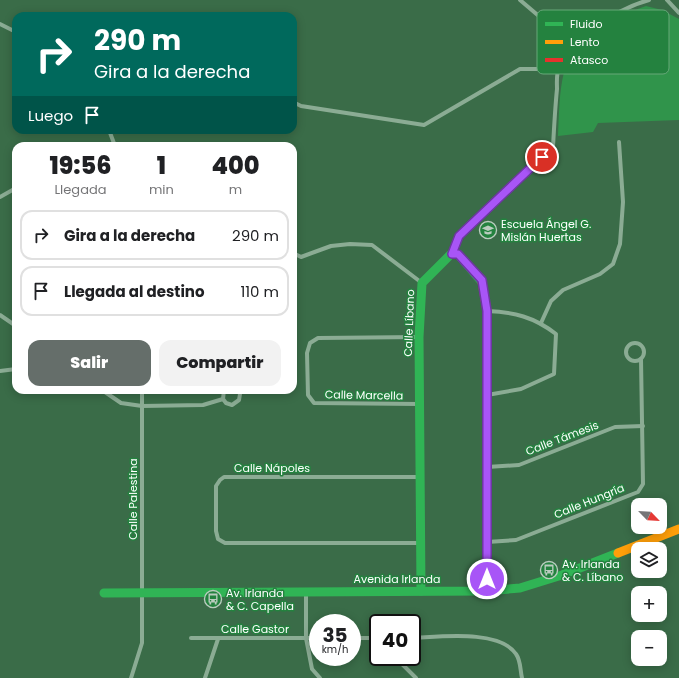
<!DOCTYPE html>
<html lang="es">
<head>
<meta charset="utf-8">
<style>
	body { margin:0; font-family:Poppins,sans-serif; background:#f2f2f2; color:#202124; height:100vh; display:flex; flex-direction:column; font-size:15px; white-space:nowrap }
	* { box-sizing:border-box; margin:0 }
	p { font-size:13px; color:#757577 }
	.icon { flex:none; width:22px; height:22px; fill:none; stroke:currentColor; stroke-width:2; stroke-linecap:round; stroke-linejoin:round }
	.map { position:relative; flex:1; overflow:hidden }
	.side { position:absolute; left:12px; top:142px; width:285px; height:252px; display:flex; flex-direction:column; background:#fff; border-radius:12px; box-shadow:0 2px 10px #0003 }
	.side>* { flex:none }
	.guide { position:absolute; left:12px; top:12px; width:285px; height:122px; border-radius:12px; box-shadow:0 2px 10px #0003; background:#00695c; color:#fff; overflow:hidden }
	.needle { width:26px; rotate:115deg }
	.fabs { position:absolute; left:631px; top:498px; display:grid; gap:8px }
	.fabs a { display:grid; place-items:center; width:36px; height:36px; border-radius:8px; background:#fff; box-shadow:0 2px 10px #0003; font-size:20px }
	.speed { position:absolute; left:309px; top:614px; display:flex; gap:8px; font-size:20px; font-weight:700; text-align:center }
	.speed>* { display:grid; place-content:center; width:52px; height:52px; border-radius:50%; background:#fff; box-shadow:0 2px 10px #0003; line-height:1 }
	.speed small { font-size:10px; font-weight:400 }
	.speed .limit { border:2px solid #111; border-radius:6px; background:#fff; color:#111 }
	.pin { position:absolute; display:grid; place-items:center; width:34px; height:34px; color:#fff; margin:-17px; border:2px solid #fff; border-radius:50%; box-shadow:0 1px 4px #0007 }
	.me { position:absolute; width:44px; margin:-22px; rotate:0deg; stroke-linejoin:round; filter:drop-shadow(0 0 3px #0008) }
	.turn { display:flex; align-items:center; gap:14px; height:84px; padding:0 16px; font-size:18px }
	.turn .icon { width:52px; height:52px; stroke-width:2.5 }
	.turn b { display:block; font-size:28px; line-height:34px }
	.then { display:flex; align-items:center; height:38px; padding:0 16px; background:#0003; gap:8px; font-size:15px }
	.eta { display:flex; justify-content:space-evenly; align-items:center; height:68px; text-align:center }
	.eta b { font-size:24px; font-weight:800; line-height:28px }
	.cta { display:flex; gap:8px; margin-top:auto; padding:8px 16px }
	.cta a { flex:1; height:46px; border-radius:12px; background:#656e6a; color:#fff; font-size:16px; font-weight:800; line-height:46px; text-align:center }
	.cta a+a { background:#f2f2f2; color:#202124 }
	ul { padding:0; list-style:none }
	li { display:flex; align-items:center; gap:12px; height:50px; margin:0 8px 6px; padding:0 8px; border:2px solid #e0e0e0; border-radius:12px }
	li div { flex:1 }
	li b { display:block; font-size:15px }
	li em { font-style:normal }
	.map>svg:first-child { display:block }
	.green { fill:#30944b }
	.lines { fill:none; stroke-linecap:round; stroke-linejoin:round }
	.street { stroke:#8bac94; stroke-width:4 }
	.fast { stroke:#30b455; stroke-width:9 }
	.slow { stroke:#ff9f0a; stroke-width:9 }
	.jam { stroke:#e5322d; stroke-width:9 }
	.route-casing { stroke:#6d37a1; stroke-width:10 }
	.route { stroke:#a855f7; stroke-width:7 }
	.labels { text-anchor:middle; stroke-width:3; stroke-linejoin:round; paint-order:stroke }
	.poi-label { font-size:11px; fill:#fff; stroke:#24823f; text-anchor:start }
	.street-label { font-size:11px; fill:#fff; stroke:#24823f }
	.key { fill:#24823f; stroke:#66a879; stroke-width:1 }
	.key-label { font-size:11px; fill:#fff }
</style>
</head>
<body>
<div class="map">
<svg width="679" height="678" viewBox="0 0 679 678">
	<rect width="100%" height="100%" fill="#3a6c48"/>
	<!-- green -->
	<path class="green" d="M646 6 662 10 679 19V120L598 123 593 132 558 136C559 115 559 92 564 72 573 41 617 15 646 6Z"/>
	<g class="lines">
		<!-- street -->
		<g class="street">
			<polyline points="520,0 574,46"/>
			<polyline points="667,0 679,13"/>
			<polyline points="0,24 16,32"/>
			<polyline points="293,102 301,106 424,125 520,69 558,69"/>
			<polyline points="109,130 115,146"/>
			<polyline points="0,197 16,188"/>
			<polyline points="293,253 301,257 331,246 350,244 372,245 422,283"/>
			<path d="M452 254 459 236 553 147C554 128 555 109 557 89 557 83 556 74 559 68 571 38 619 8 649 0"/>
			<polyline points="0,315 16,326"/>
			<polyline points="541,323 551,301 563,290 600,274 613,264 620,244 623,202 619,142"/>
			<circle cx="635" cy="352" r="9"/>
			<polyline points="0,371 16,369"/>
			<polyline points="102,390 121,403 142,406 203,405 223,399"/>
			<polyline points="224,390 223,399 226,403 232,405 239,400 240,394 238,390"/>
			<path d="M487 395 521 389 554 374 556 334C534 317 514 312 487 311"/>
			<polyline points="419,404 314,403 308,395 307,353 310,343 318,338 419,337"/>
			<polyline points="487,467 519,465 615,427 643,426"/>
			<polyline points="419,477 224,477 220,480 216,486 216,531 218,539 225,543 420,543"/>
			<polyline points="487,542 516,540 638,492 643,484 641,359"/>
			<polyline points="306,592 306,638 312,669 320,678"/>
			<polyline points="191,638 318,638"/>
			<polyline points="352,638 378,638"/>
			<path d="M412 638C439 637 499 629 516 654 521 661 520 670 522 678"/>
			<polyline points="399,657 401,663 416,678"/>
			<polyline points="131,678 142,643 142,390"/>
			<polyline points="205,678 218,639"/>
		</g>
		<!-- fast -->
		<g class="fast">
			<polyline points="421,591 419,337 422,283 451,254 458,254 482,282"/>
			<polyline points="104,593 487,591 520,588 562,575 618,553"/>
		</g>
		<!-- slow -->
		<g class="slow">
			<polyline points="487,459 487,591"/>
			<polyline points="618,553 679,529"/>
		</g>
		<!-- jam -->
		<polyline class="jam" points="482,282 487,311 487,459"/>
	</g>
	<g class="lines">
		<!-- route casing -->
		<g class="route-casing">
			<polyline id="route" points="487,579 487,311 482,280 458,254 452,254 459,236 542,157"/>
		</g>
		<!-- route -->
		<use href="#route" class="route"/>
	</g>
	<!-- icons -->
	<defs>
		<g id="school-ring" transform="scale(0.9)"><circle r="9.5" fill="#24823f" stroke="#baccbf" stroke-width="1.5"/><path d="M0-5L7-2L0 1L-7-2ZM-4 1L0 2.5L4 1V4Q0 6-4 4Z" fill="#baccbf"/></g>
		<g id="bus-ring" transform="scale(0.9)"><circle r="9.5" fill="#24823f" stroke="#baccbf" stroke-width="1.5"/><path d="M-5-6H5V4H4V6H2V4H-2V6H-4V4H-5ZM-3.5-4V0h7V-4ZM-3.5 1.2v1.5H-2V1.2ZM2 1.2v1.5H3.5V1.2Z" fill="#baccbf"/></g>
	</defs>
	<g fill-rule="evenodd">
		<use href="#school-ring" x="488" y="230"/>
		<use href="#bus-ring" x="549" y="570"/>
		<use href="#bus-ring" x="213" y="599"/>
	</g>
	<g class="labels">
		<!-- poi labels -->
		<g class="poi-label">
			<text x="501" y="228">Escuela Ángel G.<tspan x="501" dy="13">Mislán Huertas</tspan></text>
			<text x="562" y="568">Av. Irlanda<tspan x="562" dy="13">&amp; C. Líbano</tspan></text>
			<text x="226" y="597">Av. Irlanda<tspan x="226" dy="13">&amp; C. Capella</tspan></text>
		</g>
		<!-- street labels -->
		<g class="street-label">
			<text transform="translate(409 323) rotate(-88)" y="4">Calle Líbano</text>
			<text transform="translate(364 395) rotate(1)" y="4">Calle Marcella</text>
			<text transform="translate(562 438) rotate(-21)" y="4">Calle Támesis</text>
			<text x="272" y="472">Calle Nápoles</text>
			<text transform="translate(133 499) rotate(-90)" y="4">Calle Palestina</text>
			<text transform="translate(589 501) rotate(-22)" y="4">Calle Hungría</text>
			<text x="397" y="583">Avenida Irlanda</text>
			<text x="255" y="633">Calle Gastor</text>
		</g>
	</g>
	<!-- legend -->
	<rect x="537" y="10" width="132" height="64" rx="6" class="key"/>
	<rect x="545" y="22" width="18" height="4" fill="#30b455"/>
	<rect x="545" y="40" width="18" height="4" fill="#ff9f0a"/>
	<rect x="545" y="58" width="18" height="4" fill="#e5322d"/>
	<g class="key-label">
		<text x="570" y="28">Fluido</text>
		<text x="570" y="46">Lento</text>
		<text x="570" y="64">Atasco</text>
	</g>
</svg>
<div class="fabs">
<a><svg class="needle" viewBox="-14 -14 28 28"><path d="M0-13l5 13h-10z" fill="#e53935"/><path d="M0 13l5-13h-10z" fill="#757577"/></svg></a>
<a><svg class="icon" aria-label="layers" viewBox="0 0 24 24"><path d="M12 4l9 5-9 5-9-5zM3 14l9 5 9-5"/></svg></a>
<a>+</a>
<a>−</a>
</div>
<div class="speed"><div>35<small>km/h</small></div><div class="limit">40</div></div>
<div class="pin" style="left:542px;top:157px;background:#d93025"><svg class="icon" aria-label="arrive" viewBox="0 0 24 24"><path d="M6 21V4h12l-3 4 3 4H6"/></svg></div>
<svg class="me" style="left:487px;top:579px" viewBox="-20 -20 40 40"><circle r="17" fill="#a855f7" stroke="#fff" stroke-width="3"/><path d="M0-11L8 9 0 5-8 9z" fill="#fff"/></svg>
<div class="guide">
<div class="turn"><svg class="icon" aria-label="right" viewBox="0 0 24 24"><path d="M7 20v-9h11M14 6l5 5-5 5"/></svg><div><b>290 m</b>Gira a la derecha</div></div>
<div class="then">Luego<svg class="icon" aria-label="arrive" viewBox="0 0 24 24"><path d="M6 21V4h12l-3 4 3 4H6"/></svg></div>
</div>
<section class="side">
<div class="eta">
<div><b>19:56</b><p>Llegada</p></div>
<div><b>1</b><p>min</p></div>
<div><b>400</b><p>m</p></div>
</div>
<ul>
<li><svg class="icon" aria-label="right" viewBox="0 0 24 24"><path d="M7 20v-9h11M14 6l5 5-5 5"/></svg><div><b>Gira a la derecha</b></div><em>290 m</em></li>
<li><svg class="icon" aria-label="arrive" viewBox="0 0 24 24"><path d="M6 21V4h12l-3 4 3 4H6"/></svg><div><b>Llegada al destino</b></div><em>110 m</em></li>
</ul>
<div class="cta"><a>Salir</a><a>Compartir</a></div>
</section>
</div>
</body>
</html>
